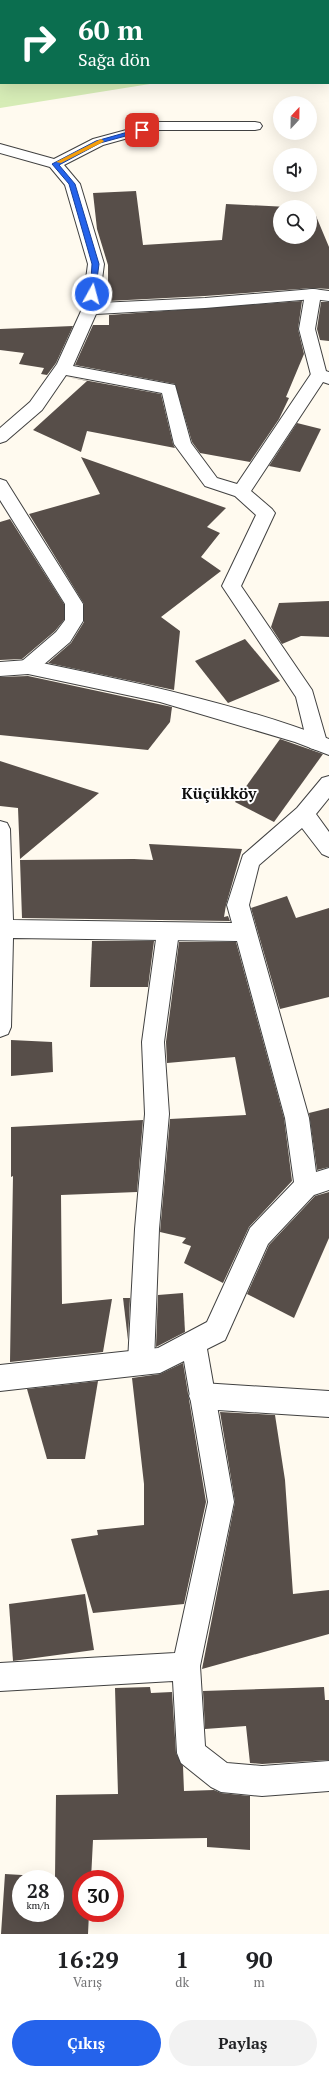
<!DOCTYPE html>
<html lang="tr">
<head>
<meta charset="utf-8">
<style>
	body { margin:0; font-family:"PT Serif",serif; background:#f2f2f2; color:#202124; height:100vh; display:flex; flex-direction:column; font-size:15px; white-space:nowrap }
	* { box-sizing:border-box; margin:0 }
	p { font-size:13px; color:#757577 }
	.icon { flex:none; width:22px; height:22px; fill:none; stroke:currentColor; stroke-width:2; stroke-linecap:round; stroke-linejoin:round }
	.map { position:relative; height:1934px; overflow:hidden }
	.drawer { display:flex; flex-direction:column; background:#fff; flex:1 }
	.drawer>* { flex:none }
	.guide { position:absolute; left:0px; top:0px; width:329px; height:84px; box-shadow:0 4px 16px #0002; background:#0b6e4f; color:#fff; overflow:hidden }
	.needle { width:26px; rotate:22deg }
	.tools { position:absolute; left:273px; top:96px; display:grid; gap:8px }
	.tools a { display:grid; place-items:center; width:44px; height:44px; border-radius:50%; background:#fff; box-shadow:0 4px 16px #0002; font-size:20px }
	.speed { position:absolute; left:12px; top:1870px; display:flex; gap:8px; font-size:20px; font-weight:700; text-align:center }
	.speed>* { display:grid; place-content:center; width:52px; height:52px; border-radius:50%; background:#fff; box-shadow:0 4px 16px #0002; line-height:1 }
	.speed small { font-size:10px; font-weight:400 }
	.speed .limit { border:6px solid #d22; background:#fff; color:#111 }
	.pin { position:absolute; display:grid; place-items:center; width:34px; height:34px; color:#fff; margin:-17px; border-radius:8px; box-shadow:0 2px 6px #0006 }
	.me { position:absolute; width:44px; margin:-22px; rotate:7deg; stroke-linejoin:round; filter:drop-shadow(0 0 3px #0008) }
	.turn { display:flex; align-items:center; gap:14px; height:84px; padding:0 12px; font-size:18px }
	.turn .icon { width:52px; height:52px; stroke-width:2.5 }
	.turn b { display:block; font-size:28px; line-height:34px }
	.eta { display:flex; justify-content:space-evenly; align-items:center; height:68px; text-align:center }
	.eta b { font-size:24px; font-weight:600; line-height:28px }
	.cta { display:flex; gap:8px; margin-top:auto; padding:8px 12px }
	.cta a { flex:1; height:46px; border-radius:24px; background:#2563eb; color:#fff; font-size:16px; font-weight:600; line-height:46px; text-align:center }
	.cta a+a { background:#f2f2f2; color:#202124 }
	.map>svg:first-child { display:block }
	.green { fill:#d6ecb6 }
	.building { fill:#574e49; fill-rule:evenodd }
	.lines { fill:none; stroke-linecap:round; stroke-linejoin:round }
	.pedestrian-casing { stroke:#414141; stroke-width:2 }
	.minor-casing { stroke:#414141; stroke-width:2 }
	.tertiary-casing { stroke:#414141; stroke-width:2 }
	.pedestrian { fill:#fff; fill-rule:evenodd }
	.minor { fill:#fff; fill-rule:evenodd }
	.tertiary { fill:#fff; fill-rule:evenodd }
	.route { fill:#2563eb; stroke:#184099 }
	.slow { fill:#f59e0b }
	.labels { text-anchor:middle; stroke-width:4; stroke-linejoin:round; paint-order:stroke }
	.district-label { font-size:16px; font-weight:bold; fill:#0e0e0e; stroke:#fff }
</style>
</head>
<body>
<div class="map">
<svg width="329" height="1934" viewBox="0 0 329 1934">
	<rect width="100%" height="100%" fill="#fffaef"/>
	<!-- green -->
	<polygon class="green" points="0,0 329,0 329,56 328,1 1,1 1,83 156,83 0,108"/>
	<!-- building -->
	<g class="building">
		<polygon points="136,191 143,245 222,240 226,204 288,207 280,207 280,237 310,237 310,217 316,216 329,247 329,289 313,288 205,296 108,301 108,265 97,229 93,193"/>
		<polygon points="302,301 298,329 304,354 286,397 289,398 279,419 250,462 200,453 192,442 175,384 75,365 93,325 109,325 109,315"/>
		<polygon points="321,302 329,302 329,341 320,340 317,329"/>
		<polygon points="73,326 56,363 47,375 41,374 44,368 19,364 24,353 0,350 0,329"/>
		<polygon points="67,377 161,394 173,444 175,448 87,431 81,452 33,430 87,381"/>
		<polygon points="297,423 321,429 300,472 269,466"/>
		<polygon points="81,457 226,508 207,527 220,533 201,557 221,571 161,617 180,631 174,690 48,663 71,643 84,622 84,604 29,514 100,494"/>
		<polygon points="10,519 64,604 64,620 55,631 22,659 0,660 0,522"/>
		<polygon points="329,601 329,637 301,636 282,644 271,627 279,603"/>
		<polygon points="245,639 280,681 228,703 195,661"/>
		<polygon points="28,676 172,707 170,722 148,750 0,735 0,677"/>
		<polygon points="280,739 323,754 274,822 235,802"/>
		<polygon points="0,761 99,793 20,859 18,808 0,806"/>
		<polygon points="149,844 242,849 226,905 224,917 228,916 230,921 22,918 20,860 134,859 153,860"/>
		<polygon points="287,896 296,918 329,908 329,997 280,1009 251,908"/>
		<polygon points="92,941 154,941 148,987 90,987"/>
		<polygon points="179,942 236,942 284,1118 292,1181 249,1227 223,1283 184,1263 191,1246 182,1243 186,1238 160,1232 170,1119 246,1115 235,1057 167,1063 166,1042"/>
		<polygon points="11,1040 52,1042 53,1072 11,1076"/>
		<polygon points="329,1108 329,1167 317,1170 309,1113"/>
		<polygon points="143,1120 137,1192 61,1195 62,1304 112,1299 103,1352 10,1362 13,1176 11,1177 11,1127"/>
		<polygon points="329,1192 329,1238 294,1318 247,1294 269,1245 315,1196"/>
		<polygon points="183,1293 185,1332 156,1347 158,1295"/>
		<polygon points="123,1298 130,1298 128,1340"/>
		<polygon points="183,1363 206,1502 184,1604 93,1613 71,1539 98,1535 97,1530 144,1525 144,1484 132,1378 160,1374"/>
		<polygon points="98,1381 85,1459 47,1459 27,1389"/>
		<polygon points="220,1412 275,1415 285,1480 293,1594 329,1590 329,1634 202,1669 235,1502"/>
		<polygon points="85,1594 94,1650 13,1661 9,1604"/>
		<path d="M150 1687 151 1693 172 1692 176 1753 183 1766 184 1791 214 1790 221 1793 250 1796V1850L207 1847V1838L93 1840 91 1879H81V1913H89L88 1934H1L5 1874 55 1877 56 1795 118 1794 115 1688ZM21 1879H55V1913H21Z"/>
		<polygon points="324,1687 325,1700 329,1700 329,1760 262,1764 250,1763 246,1726 205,1729 203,1691"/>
	</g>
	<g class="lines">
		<!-- pedestrian casing -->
		<g class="pedestrian-casing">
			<g id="pedestrian">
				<polygon points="313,289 319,290 321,294 315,329 327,375 325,379 319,381 313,379 311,375 299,329 305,294 307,290"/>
				<polygon points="168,923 176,926 179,932 164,1042 169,1114 159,1229 154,1362 150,1371 141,1375 132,1371 128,1362 135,1229 145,1114 142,1042 157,932 160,926"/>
				<polygon points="202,1383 329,1391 329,1417 202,1409 193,1405 189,1396 193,1387"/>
			</g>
		</g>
		<!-- minor casing -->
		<g class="minor-casing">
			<g id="minor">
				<polygon points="156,122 255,122 260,123 262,126 260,129 255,130 157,130 103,145 64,165 80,184 104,264 99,303 205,298 313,289 329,291 329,301 313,299 205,308 96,314 73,366 175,385 191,443 217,478 237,484 313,371 319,369 329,372 329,384 323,382 251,491 272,509 275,513 241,586 312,690 327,742 324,748 317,750 310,748 307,742 296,697 222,586 256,515 235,496 205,486 174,444 162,393 66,375 42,410 6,441 0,443 0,428 30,402 57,364 82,309 88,264 65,185 50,167 0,153 0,144 54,159 93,139"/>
				<polygon points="0,479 6,481 83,604 83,621 70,642 35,672 28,674 21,672 18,667 21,662 56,632 65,620 65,604 0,500"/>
				<polygon points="329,776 329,798 316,814 329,832 329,857 322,854 302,828 259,865 249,905 309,1118 316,1172 329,1168 329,1190 314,1195 268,1244 225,1340 207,1349 234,1502 200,1666 205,1746 227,1763 262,1766 329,1761 329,1791 262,1796 221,1792 211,1787 181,1763 177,1753 173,1681 0,1691 0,1663 175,1653 208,1502 184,1361 160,1373 0,1391 0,1365 158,1348 207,1322 250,1228 294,1182 285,1118 237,941 13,938 11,1027 8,1034 0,1037 0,821 7,823 10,829 13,920 232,923 227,905 243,855 297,808 322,778"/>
			</g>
		</g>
		<!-- tertiary casing -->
		<g class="tertiary-casing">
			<path id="tertiary" d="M28 660C129 681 232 702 329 739V755L295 742 160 702 28 674 0 676V662Z"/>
		</g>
		<!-- pedestrian -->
		<use href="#pedestrian" class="pedestrian"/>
		<!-- minor -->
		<use href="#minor" class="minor"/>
		<!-- tertiary -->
		<use href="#tertiary" class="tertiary"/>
	</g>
	<!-- route -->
	<polygon class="route" points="142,128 144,129 144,131 100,143 59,165 75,184 99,264 95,294 90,296 92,264 84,236 69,184 52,164 96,141"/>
	<!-- slow -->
	<polygon class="slow" points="101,139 104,141 103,142 61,163 56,162"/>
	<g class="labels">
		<!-- district labels -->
		<g class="district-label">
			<text x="219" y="799">Küçükköy</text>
		</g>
	</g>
</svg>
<div class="tools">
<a><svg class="needle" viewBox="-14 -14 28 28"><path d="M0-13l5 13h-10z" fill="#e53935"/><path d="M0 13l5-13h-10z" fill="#757577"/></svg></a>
<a><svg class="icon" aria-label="sound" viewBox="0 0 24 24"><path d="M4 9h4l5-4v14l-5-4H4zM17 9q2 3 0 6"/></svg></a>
<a><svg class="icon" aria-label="search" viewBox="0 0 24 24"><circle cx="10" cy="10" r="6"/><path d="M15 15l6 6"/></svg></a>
</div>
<div class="speed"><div>28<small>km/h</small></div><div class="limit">30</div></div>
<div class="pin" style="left:142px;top:130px;background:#d93025"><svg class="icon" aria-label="arrive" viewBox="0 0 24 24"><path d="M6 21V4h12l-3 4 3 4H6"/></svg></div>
<svg class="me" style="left:92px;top:294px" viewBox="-20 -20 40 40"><circle r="17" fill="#2563eb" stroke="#fff" stroke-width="3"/><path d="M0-11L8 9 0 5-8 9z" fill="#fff"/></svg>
<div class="guide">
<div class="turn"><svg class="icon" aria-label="right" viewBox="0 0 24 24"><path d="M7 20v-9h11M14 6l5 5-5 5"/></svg><div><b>60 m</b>Sağa dön</div></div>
</div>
</div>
<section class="drawer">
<div class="eta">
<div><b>16:29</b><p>Varış</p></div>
<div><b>1</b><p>dk</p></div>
<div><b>90</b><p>m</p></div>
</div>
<div class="cta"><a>Çıkış</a><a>Paylaş</a></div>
</section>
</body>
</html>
